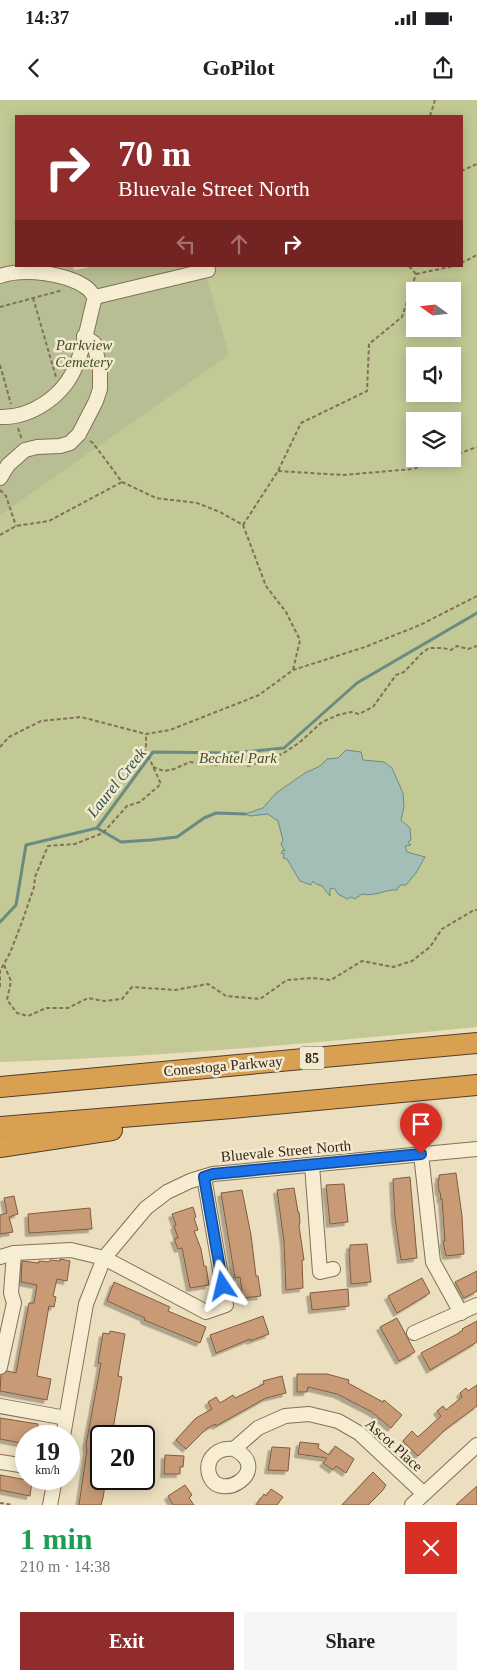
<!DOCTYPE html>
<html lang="en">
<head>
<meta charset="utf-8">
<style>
	body { margin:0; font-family:"Times New Roman",serif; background:#f6f6f6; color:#202124; height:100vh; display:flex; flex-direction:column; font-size:19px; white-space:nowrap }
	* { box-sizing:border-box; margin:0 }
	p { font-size:16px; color:#757577 }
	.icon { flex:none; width:28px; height:28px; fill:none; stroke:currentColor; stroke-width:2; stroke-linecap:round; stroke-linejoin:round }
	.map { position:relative; height:1405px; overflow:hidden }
	.panel { display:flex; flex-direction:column; background:#fff; flex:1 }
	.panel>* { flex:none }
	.hud { position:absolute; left:15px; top:15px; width:448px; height:152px; border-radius:0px; box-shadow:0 2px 12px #0003; background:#902c2b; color:#fff; overflow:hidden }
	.needle { width:32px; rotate:285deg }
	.controls { position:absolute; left:406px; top:182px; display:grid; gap:10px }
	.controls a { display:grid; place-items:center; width:55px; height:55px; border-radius:0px; background:#fff; box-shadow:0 2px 12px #0003; font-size:25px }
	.speed { position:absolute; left:15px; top:1325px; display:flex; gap:10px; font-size:25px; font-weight:700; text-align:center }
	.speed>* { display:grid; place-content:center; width:65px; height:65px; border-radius:50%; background:#fff; box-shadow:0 2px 12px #0003; line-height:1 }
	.speed small { font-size:12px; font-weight:400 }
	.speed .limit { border:2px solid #111; border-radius:8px; background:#fff; color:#111 }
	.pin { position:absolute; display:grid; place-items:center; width:42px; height:42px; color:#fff; margin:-51px -21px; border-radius:50% 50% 50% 0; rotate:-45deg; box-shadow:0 0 5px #0007 }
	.pin .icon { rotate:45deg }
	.me { position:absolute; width:55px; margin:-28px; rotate:350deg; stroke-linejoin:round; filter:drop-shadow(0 0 4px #0008) }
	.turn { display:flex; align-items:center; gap:18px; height:105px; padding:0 20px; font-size:22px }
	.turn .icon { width:65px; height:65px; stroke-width:2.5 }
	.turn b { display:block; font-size:35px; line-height:42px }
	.lanes { display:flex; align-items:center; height:48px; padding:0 20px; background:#0003; justify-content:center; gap:25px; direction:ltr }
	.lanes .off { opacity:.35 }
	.round { display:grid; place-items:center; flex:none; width:52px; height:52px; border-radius:0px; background:#f6f6f6 }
	.overview { display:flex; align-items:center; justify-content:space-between; height:85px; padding:0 20px }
	h1 { font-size:30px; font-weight:700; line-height:38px; color:#1e9e55 }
	.button { display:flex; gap:10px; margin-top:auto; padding:10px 20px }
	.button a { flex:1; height:58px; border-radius:0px; background:#902c2b; color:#fff; font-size:20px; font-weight:700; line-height:58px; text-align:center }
	.button a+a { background:#f6f6f6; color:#202124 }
	.status { display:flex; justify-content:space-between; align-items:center; height:35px; padding:0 25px; background:#fff; direction:ltr }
	.status svg { height:14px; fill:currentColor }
	header { display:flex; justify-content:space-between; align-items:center; height:65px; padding:0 20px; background:#fff; font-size:22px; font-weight:700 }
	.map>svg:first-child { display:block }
	.green { fill:#c2c994; fill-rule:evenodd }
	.cemetery { fill:#b8be93 }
	.water { fill:#a2beb6; stroke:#6a8b83 }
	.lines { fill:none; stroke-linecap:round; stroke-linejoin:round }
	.stream { stroke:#6a8b83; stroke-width:3 }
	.building { fill:#c89a76; stroke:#825b3f; filter:url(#shadow) }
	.minor-casing { stroke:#837058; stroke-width:16 }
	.highway-casing { stroke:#513e2d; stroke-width:22 }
	.path { stroke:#837058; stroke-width:2; stroke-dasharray:4 2.5; stroke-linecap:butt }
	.minor { stroke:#f7edd2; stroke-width:14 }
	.highway { stroke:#d9a052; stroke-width:20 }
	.route-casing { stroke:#114b97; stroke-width:12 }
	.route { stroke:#1a73e8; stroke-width:9 }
	.labels { text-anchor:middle; stroke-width:5; stroke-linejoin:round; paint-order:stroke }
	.shield { fill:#f3e9ce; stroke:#6d6251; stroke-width:1 }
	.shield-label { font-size:14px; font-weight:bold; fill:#33281c }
	.park-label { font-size:15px; font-style:italic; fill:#434f24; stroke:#f3e9ce }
	.street-label { font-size:15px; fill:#33281c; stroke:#f3e9ce }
	.water-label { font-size:16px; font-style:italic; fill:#2c5351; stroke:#f3e9ce }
</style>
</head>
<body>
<div class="status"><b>14:37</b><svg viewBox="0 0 49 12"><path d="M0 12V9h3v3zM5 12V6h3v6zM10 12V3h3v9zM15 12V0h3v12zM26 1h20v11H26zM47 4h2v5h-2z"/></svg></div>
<header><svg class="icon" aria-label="back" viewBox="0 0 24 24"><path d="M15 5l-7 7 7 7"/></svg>GoPilot<svg class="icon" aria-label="share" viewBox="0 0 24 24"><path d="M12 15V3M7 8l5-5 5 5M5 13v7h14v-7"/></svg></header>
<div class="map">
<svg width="477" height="1405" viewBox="0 0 477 1405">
	<defs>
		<filter id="shadow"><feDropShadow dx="-3.5" dy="3.5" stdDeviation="0" flood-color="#0004"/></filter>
	</defs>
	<rect width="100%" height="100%" fill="#ecdfbf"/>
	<!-- green -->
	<path class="green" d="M0 0H477V927C318 943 160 957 0 962V400L219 222 204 166H461V16H16V163L0 168ZM415 191H452V229H415ZM415 256H452V294H415ZM415 321H452V359H415Z"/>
	<!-- cemetery -->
	<polygon class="cemetery" points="16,163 16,166 72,166 75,170 95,166 204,166 229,255 0,415 0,168"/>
	<!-- water -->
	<path class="water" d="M346 650 361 652 363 660 384 662 392 668 403 693 404 707 401 720 410 728 411 740 408 742 411 745 405 746 407 752 425 757 416 773 406 785H400L397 790C385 789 375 797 362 794L355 799 351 797 347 799 338 794 334 788 330 789V796L322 786 316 784 313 781 311 785 300 781 287 759 283 758 284 754 281 753 283 750 285 751 281 744 283 740 278 721 268 714 250 716 245 714 263 708 276 693 305 673 320 666 327 659 338 658Z"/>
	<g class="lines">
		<!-- stream -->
		<g class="stream">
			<polyline points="97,728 121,742 151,740 177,737 204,718 216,713 245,714"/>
			<polyline points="0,822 16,805 26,745 97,728 153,652 233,653 284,648 357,583 477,513"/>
		</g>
	</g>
	<!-- building -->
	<g class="building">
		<polygon points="456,1073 462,1116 464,1154 446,1156 443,1141 445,1141 442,1099 441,1100 440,1092 439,1092 438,1080 439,1080 439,1075"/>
		<polygon points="410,1077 417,1158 401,1160 395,1118 393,1079"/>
		<polygon points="344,1084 348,1122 330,1124 326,1085"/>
		<polygon points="294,1088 298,1112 299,1112 300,1122 299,1126 304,1160 302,1160 303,1188 286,1190 284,1142 277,1090"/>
		<polygon points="242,1090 251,1135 256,1176 258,1176 261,1196 243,1198 240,1177 235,1178 221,1093"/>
		<polygon points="14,1096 18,1114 9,1117 13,1132 0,1134 0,1115 7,1113 4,1098"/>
		<polygon points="193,1107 196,1117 194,1118 198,1130 194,1131 201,1149 204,1166 206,1166 209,1185 190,1188 182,1148 178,1149 174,1139 178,1138 174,1126 176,1125 172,1114"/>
		<polygon points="90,1108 92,1129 29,1133 28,1114"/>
		<polygon points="367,1144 371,1182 351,1184 349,1150 350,1150 350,1145"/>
		<polygon points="60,1159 70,1161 67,1181 57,1179 53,1196 56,1197 54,1207 49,1206 37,1276 51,1279 47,1300 0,1291 1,1275 7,1271 16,1273 29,1203 34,1203 37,1185 21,1182 22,1161 39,1163 39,1161 49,1162 50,1160 60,1161"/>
		<polygon points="477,1171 477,1191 464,1198 455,1182"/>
		<polygon points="422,1178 430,1193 397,1213 388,1196"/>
		<polygon points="114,1182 170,1207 168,1211 206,1227 200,1243 144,1220 145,1218 107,1201"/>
		<polygon points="348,1189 349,1206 312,1210 310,1193"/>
		<polygon points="263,1216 269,1234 250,1241 250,1239 216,1253 210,1235"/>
		<polygon points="397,1218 415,1252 399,1261 380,1227"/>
		<polygon points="477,1221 477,1242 430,1270 421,1253 459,1233 463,1230 462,1229"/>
		<polygon points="110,1231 125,1234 118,1276 122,1277 113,1329 111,1336 101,1336 101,1379 106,1379 103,1398 101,1405 79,1405 87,1350 86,1345 101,1263 98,1263 103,1233 109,1234"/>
		<polygon points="297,1274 327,1274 349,1280 348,1283 383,1302 384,1300 402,1315 391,1328 372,1312 337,1294 308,1287 307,1292 297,1292"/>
		<polygon points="282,1276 286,1293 266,1298 216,1326 215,1324 206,1329 186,1349 176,1340 196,1318 212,1309 208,1302 216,1297 220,1303 233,1295 235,1298 264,1284 263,1281"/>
		<polygon points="477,1285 477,1306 446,1329 418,1356 403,1341 412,1331 418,1337 441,1316 437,1311 443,1306 446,1310 462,1297 460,1293 466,1288 468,1291"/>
		<polygon points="0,1318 38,1324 36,1336 26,1336 26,1344 0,1339"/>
		<polygon points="300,1342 319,1344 318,1348 329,1355 335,1346 354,1359 346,1373 336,1366 333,1370 323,1363 327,1358 298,1354"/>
		<polygon points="272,1347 290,1348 288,1371 268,1370"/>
		<polygon points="165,1355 184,1356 183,1367 180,1367 180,1374 164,1374"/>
		<polygon points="373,1372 386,1385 383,1390 368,1405 342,1405"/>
		<polygon points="0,1375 32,1381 30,1396 0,1390"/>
		<polygon points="185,1385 192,1395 189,1398 194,1405 173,1405 168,1396"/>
		<polygon points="477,1386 477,1405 456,1405"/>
		<polygon points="271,1389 283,1397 277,1405 256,1405 264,1394 266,1396"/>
	</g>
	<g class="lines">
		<!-- minor casing -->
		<g class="minor-casing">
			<g id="minor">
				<path d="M0 176C24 168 67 173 87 188 90 190 92 194 95 197"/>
				<polyline points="95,197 208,170"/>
				<path d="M0 317C32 318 65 295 76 265 85 246 89 218 95 197"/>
				<polyline points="0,378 8,365 25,350 37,347 60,346 70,343 79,334 96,301 100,289 100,269 94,243 84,236"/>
				<polyline points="421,1054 433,1162 461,1213"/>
				<polyline points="312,1065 320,1172 333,1169"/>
				<polyline points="0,1157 14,1153 71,1150 104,1158 206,1212 226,1205 204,1077"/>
				<polyline points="414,1233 477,1205"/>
				<polyline points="0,1267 14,1203 11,1193 14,1153"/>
				<polyline points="0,1306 66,1318"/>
				<polyline points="63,1336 86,1204 104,1158 146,1108 167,1092 190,1081 213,1074 477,1049"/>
				<path d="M234 1349C274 1370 219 1405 209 1374 205 1357 219 1347 234 1349L258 1328 285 1316 309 1314 338 1321 359 1333 423 1393"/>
				<polyline points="0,1362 26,1366"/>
				<polyline points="50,1405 55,1379"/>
				<polyline points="412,1405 477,1345"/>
			</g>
		</g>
		<!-- highway casing -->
		<g class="highway-casing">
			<g id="highway">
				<polyline points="0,987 477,943"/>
				<polyline points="0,1027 232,1008 477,985"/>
				<polyline points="0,1047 112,1030"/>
			</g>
		</g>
		<!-- path -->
		<g class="path">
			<polyline points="430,16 435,0"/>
			<polyline points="461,71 477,64"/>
			<polyline points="461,163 477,155"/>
			<polyline points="409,166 416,174"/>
			<polyline points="416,174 454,166"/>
			<polyline points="33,198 56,277"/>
			<polyline points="0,207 63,190"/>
			<polyline points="0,265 11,304"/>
			<polyline points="18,328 22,340"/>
			<polyline points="90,341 93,343 122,382 156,398 197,403 220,412 243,425 266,486 286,512 300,540 293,570"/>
			<polyline points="452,356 477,347"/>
			<polyline points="278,371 343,375 413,369 443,359"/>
			<polyline points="0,390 6,396 16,426"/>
			<polyline points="243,425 278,371 301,323 367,291 369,244 402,217 416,174"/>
			<polyline points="0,435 16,426 49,421 122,382"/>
			<polyline points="0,647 9,637 41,621 81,617 146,634 170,630 259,595 293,570 365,547 420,525 477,496"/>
			<polyline points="153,667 164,671 174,669 190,662 216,665 239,662 248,666 282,654 299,643 322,622 338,615 351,612 359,614 373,607 396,575 404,572 422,553 429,548 443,548 451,550 457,546 468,549 477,546"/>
			<polyline points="4,865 11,881 7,900 17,913 28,916 46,908 68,908 88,898 104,901 122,899 132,887 175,890 208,884 226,896 260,899 287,880 312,878 331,880 362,861 393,867 412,861 430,847 442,829 474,810 477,810"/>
			<polyline points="0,887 0,871 10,853 22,822 34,787 35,777 48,746 75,744 103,733 127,706 140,702 161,684 146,651 146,634"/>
			<polyline points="0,1403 13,1405"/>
		</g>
		<!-- minor -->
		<use href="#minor" class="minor"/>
		<!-- highway -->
		<use href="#highway" class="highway"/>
	</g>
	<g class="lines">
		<!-- route casing -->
		<g class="route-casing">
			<polyline id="route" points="223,1186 204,1077 213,1074 421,1054"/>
		</g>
		<!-- route -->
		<use href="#route" class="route"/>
	</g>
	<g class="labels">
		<!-- shield labels -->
		<rect class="shield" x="299.5" y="946.5" width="25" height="23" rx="4"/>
		<g class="shield-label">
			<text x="312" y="963">85</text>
		</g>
		<!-- park labels -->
		<g class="park-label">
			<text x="84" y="250">Parkview<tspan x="84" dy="17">Cemetery</tspan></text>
			<text x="238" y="663">Bechtel Park</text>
		</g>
		<!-- street labels -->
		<g class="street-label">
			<text transform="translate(223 966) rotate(-5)" y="5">Conestoga Parkway</text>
			<text transform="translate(286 1051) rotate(-5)" y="5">Bluevale Street North</text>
			<text transform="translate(394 1345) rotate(42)" y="5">Ascot Place</text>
		</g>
		<!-- water labels -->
		<g class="water-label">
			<text transform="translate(116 682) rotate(-51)" y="6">Laurel Creek</text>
		</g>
	</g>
</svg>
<div class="controls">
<a><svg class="needle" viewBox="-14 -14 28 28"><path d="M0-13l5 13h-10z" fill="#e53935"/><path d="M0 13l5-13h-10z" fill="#757577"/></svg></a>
<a><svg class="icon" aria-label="sound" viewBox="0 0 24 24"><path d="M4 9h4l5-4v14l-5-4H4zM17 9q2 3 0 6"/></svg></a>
<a><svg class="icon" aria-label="layers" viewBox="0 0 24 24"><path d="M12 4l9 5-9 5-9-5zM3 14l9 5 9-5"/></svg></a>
</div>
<div class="speed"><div>19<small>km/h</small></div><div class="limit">20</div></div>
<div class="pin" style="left:421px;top:1054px;background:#d93025"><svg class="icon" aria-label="arrive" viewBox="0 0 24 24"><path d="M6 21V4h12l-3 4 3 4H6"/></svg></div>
<svg class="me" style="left:223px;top:1186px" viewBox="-20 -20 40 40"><path d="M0-17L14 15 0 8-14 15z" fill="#1a73e8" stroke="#fff" stroke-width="4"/></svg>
<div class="hud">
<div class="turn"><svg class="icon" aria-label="right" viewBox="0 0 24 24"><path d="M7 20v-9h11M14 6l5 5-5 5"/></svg><div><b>70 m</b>Bluevale Street North</div></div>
<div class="lanes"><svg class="icon off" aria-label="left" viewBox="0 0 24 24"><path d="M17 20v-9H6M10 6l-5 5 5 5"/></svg><svg class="icon off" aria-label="ahead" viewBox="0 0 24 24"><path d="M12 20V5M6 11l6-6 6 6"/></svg><svg class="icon" aria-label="right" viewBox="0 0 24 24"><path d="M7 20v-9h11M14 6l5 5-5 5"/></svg></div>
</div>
</div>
<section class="panel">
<div class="overview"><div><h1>1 min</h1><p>210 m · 14:38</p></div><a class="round" style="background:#d93025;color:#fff"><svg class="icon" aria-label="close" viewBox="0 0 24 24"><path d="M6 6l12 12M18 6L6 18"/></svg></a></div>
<div class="button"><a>Exit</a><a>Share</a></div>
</section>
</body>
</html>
